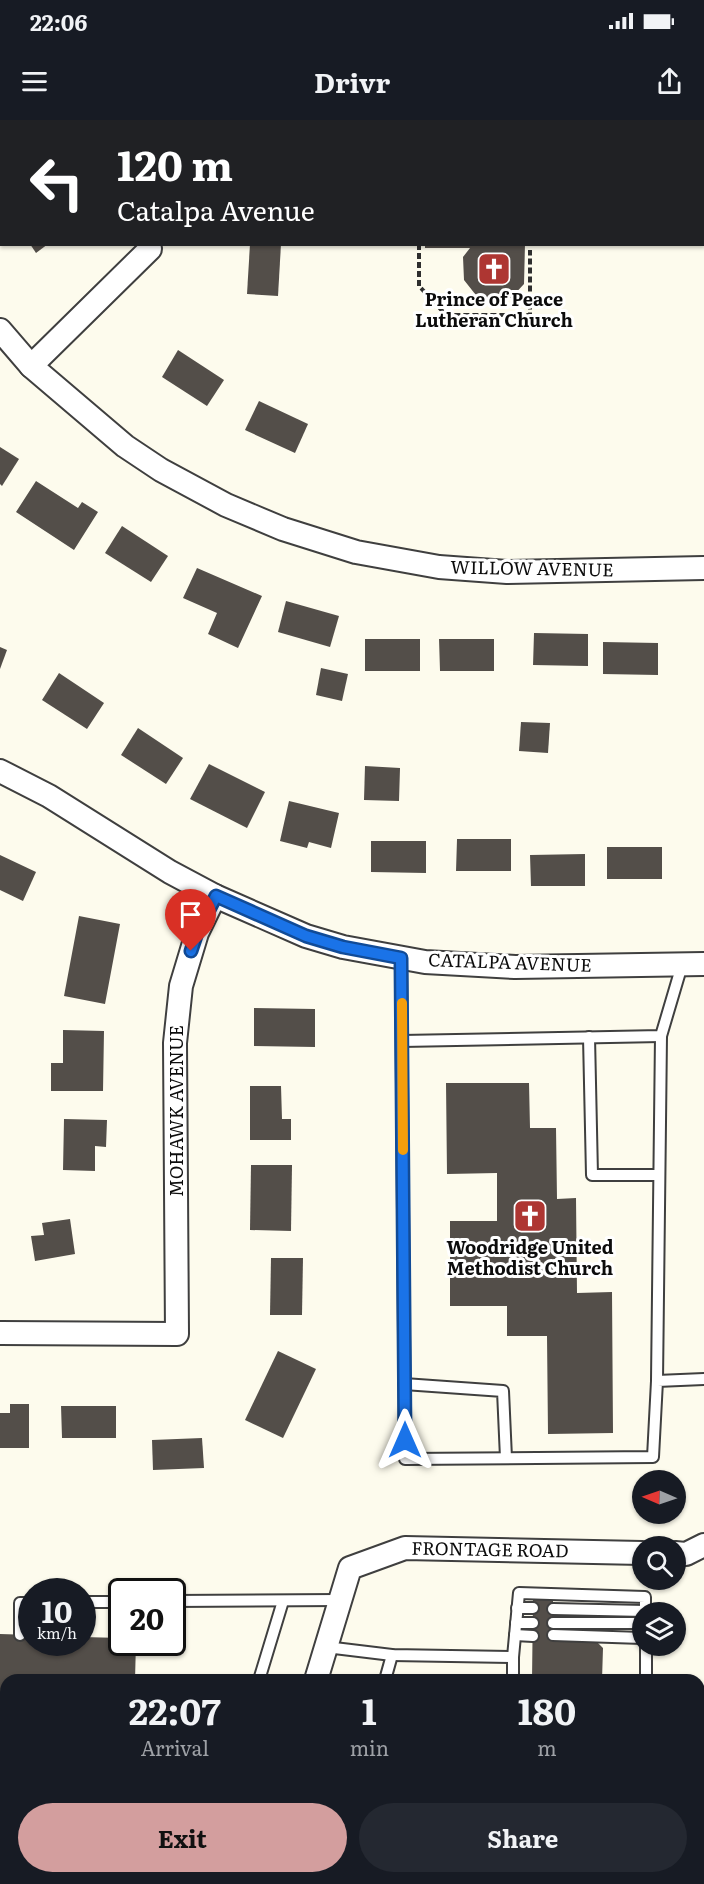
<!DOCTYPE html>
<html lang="en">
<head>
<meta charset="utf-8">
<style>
	body { margin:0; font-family:Literata,serif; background:#242831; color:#f1f3f6; height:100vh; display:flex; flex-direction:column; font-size:22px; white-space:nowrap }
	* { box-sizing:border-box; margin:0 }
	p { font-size:20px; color:#9ea1a6 }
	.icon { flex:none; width:33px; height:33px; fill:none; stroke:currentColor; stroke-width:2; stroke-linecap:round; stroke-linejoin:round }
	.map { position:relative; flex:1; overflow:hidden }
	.drawer { position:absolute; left:0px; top:1554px; width:705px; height:210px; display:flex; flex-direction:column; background:#171b24; border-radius:18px 18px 0 0; box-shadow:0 2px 4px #0004 }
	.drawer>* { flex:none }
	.hud { position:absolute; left:0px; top:0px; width:705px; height:126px; box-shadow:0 2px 4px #0004; background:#202124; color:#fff; overflow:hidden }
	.needle { width:39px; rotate:272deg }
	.fabs { position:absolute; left:632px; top:1350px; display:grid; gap:12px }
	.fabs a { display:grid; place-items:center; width:54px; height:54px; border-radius:50%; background:#171b24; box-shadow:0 2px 4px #0004; font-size:30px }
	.speed { position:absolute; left:18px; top:1458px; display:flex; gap:12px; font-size:30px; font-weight:700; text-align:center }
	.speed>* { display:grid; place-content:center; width:78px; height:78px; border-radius:50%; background:#171b24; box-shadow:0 2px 4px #0004; line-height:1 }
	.speed small { font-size:15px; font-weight:400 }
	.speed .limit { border:3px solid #111; border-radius:9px; background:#fff; color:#111 }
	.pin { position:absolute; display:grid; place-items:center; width:51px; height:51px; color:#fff; margin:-62px -26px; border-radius:50% 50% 50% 0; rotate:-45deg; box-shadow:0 0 6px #0007 }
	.pin .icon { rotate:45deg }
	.me { position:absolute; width:66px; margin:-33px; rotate:0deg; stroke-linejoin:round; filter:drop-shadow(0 0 4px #0008) }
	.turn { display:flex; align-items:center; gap:21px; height:126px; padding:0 18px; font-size:27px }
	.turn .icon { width:78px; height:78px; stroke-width:2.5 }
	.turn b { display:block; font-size:42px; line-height:51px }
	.eta { display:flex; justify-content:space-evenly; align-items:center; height:102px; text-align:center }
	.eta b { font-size:36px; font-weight:700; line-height:42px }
	.action { display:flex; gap:12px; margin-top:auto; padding:12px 18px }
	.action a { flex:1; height:69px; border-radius:36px; background:#d39e9e; color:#111; font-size:24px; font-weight:700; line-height:69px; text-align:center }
	.action a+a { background:#242831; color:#f1f3f6 }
	.status { display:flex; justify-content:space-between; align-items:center; height:42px; padding:0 30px; background:#171b24; direction:ltr }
	.status svg { height:16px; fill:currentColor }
	header { display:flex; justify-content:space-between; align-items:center; height:78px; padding:0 18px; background:#171b24; font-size:27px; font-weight:700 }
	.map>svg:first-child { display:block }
	.building { fill:#534e49 }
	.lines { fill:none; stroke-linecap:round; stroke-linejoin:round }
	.service-casing { stroke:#3f3f3f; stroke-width:14 }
	.minor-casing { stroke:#3f3f3f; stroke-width:26 }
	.tertiary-casing { stroke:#3f3f3f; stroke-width:32 }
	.path { stroke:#2e2e2e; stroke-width:4; stroke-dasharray:6 3; stroke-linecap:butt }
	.service { stroke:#fff; stroke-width:10 }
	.minor { stroke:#fff; stroke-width:22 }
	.tertiary { stroke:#fff; stroke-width:28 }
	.route-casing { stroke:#114b97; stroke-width:15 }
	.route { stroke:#1a73e8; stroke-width:10 }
	.slow { stroke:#f59e0b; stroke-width:10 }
	.labels { text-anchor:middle; stroke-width:6; stroke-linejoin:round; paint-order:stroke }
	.poi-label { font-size:18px; font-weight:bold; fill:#0c0c0c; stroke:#fff }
	.street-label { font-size:18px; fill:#0c0c0c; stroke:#fff }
</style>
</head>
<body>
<div class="status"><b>22:06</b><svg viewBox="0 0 49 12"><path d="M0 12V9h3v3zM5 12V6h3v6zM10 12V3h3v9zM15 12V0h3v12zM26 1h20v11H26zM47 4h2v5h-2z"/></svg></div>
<header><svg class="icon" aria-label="menu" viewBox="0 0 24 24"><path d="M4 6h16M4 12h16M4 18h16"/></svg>Drivr<svg class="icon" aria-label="share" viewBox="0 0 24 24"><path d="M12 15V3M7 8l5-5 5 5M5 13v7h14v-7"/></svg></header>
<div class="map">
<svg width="704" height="1764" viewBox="0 0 704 1764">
	<rect width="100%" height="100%" fill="#fdfbed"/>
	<!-- building -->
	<g class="building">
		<polygon points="30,124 48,124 36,133"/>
		<polygon points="250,124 281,124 278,176 247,174"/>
		<polygon points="425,124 525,124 524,164 511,178 479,179 464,160 463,137 470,128 425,128"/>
		<polygon points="178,230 224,260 207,286 162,257"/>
		<polygon points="259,281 308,304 295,333 245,310"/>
		<polygon points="0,327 19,339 2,366 0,364"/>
		<polygon points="36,361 78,388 82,382 98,392 74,430 16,392"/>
		<polygon points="122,406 168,436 151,462 105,433"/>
		<polygon points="197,448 262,476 238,528 208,514 217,493 183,478"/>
		<polygon points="286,481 339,496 330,527 278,512"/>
		<polygon points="534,513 588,514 588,546 533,545"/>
		<rect x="365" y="519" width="55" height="32"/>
		<polygon points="439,519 494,519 494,551 440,551"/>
		<polygon points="603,522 658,523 658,555 603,554"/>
		<polygon points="0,527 7,530 0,549"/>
		<polygon points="321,548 348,554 342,581 316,575"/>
		<polygon points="59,553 104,583 87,609 42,580"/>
		<polygon points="521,602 550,603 548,633 519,631"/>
		<polygon points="138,608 183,638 166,664 121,635"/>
		<polygon points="209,644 265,672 247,708 190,679"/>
		<polygon points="365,646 400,648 399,681 364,680"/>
		<polygon points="289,681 339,693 331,728 309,722 307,728 280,721"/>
		<polygon points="457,719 511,719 511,751 456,751"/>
		<polygon points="371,721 426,721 426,753 371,752"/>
		<rect x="607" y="727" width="55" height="32"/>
		<polygon points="585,734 585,766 531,766 530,735"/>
		<polygon points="0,735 36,752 23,781 0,770"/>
		<polygon points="79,796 120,804 105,884 64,876"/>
		<polygon points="254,888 315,889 315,927 254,926"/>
		<polygon points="63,910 104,911 103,971 51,971 51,943 63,943"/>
		<polygon points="446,963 529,963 530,1008 556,1008 557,1079 576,1078 577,1173 612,1172 613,1313 548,1314 547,1216 507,1216 507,1186 450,1186 450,1101 497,1101 497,1053 447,1054"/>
		<polygon points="250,966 281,966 282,999 291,999 291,1020 250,1020"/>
		<polygon points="64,999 107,1000 106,1027 95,1026 95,1051 63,1050"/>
		<polygon points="251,1045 292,1045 291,1111 250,1110"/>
		<polygon points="70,1099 75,1134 35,1141 31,1116 44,1115 42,1103"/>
		<polygon points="271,1138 303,1138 302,1195 270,1195"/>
		<polygon points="278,1231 316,1249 283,1318 245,1300"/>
		<polygon points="10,1284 29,1284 29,1328 0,1328 0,1293 10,1293"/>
		<polygon points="61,1286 116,1286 116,1318 62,1318"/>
		<polygon points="202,1318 204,1348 153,1350 152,1320"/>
		<polygon points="533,1479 553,1480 553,1518 594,1519 603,1528 602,1560 532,1560"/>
		<polygon points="0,1514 32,1515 32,1522 82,1522 82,1517 122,1518 122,1522 136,1522 135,1560 6,1560 6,1633 0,1633"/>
		<polygon points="499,1758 569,1758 567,1764 497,1764"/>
	</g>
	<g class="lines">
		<!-- service casing -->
		<g class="service-casing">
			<g id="service">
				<polyline points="401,838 405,1339 653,1337 657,1261 704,1259"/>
				<polyline points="589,917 592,1055 659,1055"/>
				<polyline points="402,921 661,916 682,845"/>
				<polyline points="657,1261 661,916"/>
				<polyline points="404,1264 503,1271 506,1338"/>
				<polyline points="172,1481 340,1480"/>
				<polyline points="82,1482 122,1482"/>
				<polyline points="517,1488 533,1488"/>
				<polyline points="553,1489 645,1491"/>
				<polyline points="516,1503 533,1503"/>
				<polyline points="553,1503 642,1503"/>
				<polyline points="20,1515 20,1483 32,1483"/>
				<polyline points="515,1515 533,1516"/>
				<polyline points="553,1515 642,1518"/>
				<polyline points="646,1526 646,1560"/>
				<polyline points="326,1527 392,1535 513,1537"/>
				<polyline points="259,1560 283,1481"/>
				<polyline points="385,1560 392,1535"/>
				<polyline points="513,1560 513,1537 519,1473 645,1477 645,1492"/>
				<polyline points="699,1698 704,1698"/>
				<polyline points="368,1758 378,1764"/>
				<polyline points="476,1764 479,1758"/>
				<polyline points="632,1764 633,1758"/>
			</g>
		</g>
		<!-- minor casing -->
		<g class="minor-casing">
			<g id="minor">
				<polyline points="0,210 31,246 125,326 161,350 226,385 283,409 356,432 439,447 507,452 704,448"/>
				<polyline points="31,246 150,129"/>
				<polyline points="0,651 49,676 170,752 215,776 306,816 343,827 425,842 515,847 704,844"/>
				<polyline points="0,1213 177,1214 175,923 181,866 197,813 215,776"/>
				<polyline points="675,1433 686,1434 704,1425"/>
				<polyline points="316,1560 350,1448 405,1428 642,1433"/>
			</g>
		</g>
		<!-- tertiary casing -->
		<g class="tertiary-casing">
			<g id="tertiary">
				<polyline points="0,1717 6,1718"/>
				<polyline points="0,1756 6,1756"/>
				<polyline points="28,1758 79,1764"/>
				<polyline points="233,1758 252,1764"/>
			</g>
		</g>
		<!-- path -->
		<polyline class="path" points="419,124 419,166 446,195 530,195 530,130"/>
		<!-- service -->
		<use href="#service" class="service"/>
		<!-- minor -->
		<use href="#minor" class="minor"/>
		<!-- tertiary -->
		<use href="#tertiary" class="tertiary"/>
	</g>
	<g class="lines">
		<!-- route casing -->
		<g class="route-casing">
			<polyline id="route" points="191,831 197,813 216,776 306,816 343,827 401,838 405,1320"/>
		</g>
		<!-- route -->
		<use href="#route" class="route"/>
		<!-- slow -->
		<polyline class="slow" points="402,883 403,1030"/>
	</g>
	<!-- icons -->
	<defs>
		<g id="church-square" transform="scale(1.725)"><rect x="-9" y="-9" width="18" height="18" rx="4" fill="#ae3632" stroke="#fff"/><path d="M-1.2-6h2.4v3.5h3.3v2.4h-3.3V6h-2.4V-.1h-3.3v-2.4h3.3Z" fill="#fff"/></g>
	</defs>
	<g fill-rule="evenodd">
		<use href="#church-square" x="494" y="149"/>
		<use href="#church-square" x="530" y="1096"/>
	</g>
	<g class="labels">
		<!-- poi labels -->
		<g class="poi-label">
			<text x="494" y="186">Prince of Peace<tspan x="494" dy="21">Lutheran Church</tspan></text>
			<text x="530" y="1134">Woodridge United<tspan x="530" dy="21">Methodist Church</tspan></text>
		</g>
		<!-- street labels -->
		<g class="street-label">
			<text transform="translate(532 449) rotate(1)" y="6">WILLOW AVENUE</text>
			<text transform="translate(510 843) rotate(2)" y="6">CATALPA AVENUE</text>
			<text transform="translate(177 991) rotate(-90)" y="6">MOHAWK AVENUE</text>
			<text transform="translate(490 1430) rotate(1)" y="6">FRONTAGE ROAD</text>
		</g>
	</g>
</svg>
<div class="fabs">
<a><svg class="needle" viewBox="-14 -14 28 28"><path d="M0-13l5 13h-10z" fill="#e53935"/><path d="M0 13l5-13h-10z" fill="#9ea1a6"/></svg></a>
<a><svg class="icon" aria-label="search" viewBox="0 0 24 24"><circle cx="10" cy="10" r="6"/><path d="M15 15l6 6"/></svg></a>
<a><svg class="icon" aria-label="layers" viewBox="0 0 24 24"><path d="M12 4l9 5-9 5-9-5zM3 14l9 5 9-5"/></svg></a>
</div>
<div class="speed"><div>10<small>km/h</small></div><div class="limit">20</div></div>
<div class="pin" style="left:191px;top:831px;background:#d93025"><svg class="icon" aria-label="arrive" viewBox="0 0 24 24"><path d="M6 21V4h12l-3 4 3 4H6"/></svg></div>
<svg class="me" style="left:405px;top:1320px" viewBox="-20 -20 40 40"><path d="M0-17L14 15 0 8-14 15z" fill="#1a73e8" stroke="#fff" stroke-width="4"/></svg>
<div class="hud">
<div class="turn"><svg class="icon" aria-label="left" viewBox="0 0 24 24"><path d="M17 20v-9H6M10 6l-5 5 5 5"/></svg><div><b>120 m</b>Catalpa Avenue</div></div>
</div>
<section class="drawer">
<div class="eta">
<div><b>22:07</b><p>Arrival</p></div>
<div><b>1</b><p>min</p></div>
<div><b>180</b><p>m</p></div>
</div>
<div class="action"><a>Exit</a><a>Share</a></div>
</section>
</div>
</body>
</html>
